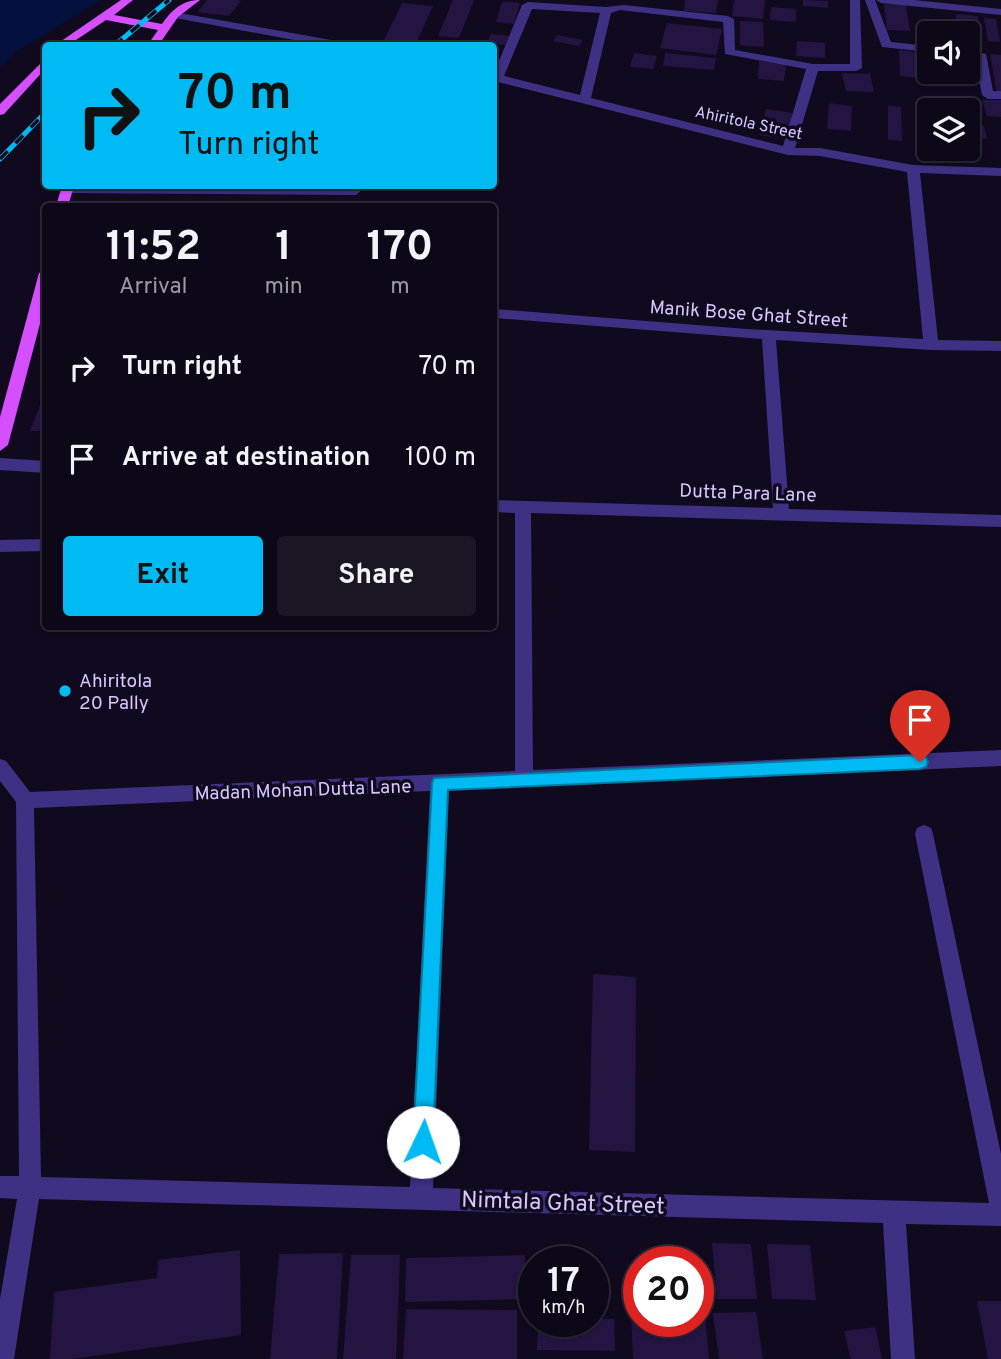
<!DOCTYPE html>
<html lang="en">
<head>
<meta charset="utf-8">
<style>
	body { margin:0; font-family:Overpass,sans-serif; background:#1b1624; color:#f1f3f6; height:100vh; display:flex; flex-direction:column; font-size:26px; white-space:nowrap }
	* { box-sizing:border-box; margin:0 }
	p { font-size:23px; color:#9a9aa1 }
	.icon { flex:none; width:38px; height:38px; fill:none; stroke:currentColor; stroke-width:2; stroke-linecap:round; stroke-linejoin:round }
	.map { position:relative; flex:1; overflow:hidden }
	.side { position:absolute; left:42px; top:203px; width:455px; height:427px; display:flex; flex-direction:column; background:#0d0817; border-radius:7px; box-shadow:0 2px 5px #0004,0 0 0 2px #2d2936 }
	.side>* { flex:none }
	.top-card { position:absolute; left:42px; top:42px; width:455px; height:147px; border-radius:7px; box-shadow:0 2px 5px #0004,0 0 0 2px #2d2936; background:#00baf3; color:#111; overflow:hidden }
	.buttons { position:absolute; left:917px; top:21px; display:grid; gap:14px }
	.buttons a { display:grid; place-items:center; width:63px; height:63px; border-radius:7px; background:#0d0817; box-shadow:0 2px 5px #0004,0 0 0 2px #2d2936; font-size:35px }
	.speed { position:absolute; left:518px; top:1246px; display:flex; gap:14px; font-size:35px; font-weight:700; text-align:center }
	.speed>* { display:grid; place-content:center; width:91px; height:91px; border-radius:50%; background:#0d0817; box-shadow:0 2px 5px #0004,0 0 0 2px #2d2936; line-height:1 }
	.speed small { font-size:18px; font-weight:400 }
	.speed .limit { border:10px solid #d22; background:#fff; color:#111 }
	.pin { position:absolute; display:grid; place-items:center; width:60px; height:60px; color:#fff; margin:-72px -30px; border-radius:50% 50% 50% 0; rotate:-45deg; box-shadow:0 0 7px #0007 }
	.pin .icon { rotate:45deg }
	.me { position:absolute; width:77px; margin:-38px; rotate:3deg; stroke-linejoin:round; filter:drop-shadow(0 0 5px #0008) }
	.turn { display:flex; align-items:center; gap:24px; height:147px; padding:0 21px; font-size:32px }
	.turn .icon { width:91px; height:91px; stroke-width:2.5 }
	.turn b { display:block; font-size:49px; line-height:60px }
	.eta { display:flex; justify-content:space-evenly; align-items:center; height:119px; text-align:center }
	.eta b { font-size:42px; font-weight:700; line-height:49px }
	.action { display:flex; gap:14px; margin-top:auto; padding:14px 21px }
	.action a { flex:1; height:80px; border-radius:7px; background:#00baf3; color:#111; font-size:28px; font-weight:700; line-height:80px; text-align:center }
	.action a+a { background:#1b1624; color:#f1f3f6 }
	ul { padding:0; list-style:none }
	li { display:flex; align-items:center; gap:21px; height:91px; padding:0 21px }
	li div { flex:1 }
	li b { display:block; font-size:26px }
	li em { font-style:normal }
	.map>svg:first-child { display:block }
	.water { fill:#04113e }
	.building { fill:#241442 }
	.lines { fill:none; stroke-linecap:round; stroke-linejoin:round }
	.minor { fill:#3e3083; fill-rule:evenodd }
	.major { fill:#d54fff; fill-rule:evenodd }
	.rail-casing { stroke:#00baf3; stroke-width:5 }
	.rail { stroke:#110a1f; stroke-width:3.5; stroke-dasharray:11; stroke-linecap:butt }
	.route { fill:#00baf3; stroke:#00799e; stroke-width:2 }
	.poi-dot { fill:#00baf3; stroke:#110a1f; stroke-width:2.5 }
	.labels { text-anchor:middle; stroke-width:7; stroke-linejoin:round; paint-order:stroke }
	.far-street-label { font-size:16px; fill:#d6c8ff; stroke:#110a1f }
	.street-label { font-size:19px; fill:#d6c8ff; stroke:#110a1f }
	.poi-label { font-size:19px; fill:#d6c8ff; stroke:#110a1f; text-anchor:start }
	.near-street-label { font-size:23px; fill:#d6c8ff; stroke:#110a1f }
</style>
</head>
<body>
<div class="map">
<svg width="1001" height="1359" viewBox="0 0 1001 1359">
	<rect width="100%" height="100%" fill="#110a1f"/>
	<!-- water -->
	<polygon class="water" points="0,0 101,0 14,53 0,68"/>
	<!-- building -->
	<g class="building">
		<polygon points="207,0 236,0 241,1 229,16 198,12"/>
		<polygon points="453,0 474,0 459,38 438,36"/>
		<polygon points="685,0 718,0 716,13 684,11"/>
		<polygon points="734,0 765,0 763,19 732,16"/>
		<polygon points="803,0 828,1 828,8 803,6"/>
		<polygon points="502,2 520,3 514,24 496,22"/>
		<polygon points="402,3 433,6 415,46 381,46"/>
		<polygon points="884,4 906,5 910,31 887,30"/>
		<polygon points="771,7 796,9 796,22 770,20"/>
		<polygon points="956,14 978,16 979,41 968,40 968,33 956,33"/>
		<polygon points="984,18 996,19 1000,42 988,41"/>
		<polygon points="740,21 763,22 764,47 740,45"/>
		<polygon points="667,23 722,29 716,55 660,48"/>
		<polygon points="491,34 509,36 505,45 487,43"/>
		<polygon points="557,35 583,40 579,46 553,41"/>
		<polygon points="797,41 825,43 825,58 796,56"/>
		<polygon points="899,50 927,53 928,79 900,76"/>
		<polygon points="634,53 657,56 653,69 630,67"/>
		<polygon points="665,53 716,58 714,70 663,66"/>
		<polygon points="990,54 1001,55 1001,93 997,93"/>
		<polygon points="968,56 974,57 977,82 936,79 935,72 968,72"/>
		<polygon points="759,61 786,64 784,81 758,79"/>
		<polygon points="842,73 870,74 874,92 846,91"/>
		<polygon points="982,100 1001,100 1001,117 987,116"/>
		<polygon points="829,103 852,106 851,131 827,129"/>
		<polygon points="945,104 975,107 976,119 968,118 968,110 945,110"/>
		<polygon points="888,106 901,107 902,141 888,140"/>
		<polygon points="766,109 793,113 787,139 759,135"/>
		<polygon points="968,125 984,126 987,139 971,138"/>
		<polygon points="41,403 46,403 46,431 30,431"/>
		<polygon points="73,626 163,626 163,629 72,630"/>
		<polygon points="593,974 636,977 635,1152 589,1150"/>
		<polygon points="712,1243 751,1244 757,1299 717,1299"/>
		<polygon points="767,1244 810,1245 816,1300 772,1299"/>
		<polygon points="240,1250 241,1335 73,1359 50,1359 54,1292 157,1278 158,1260"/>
		<polygon points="343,1253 337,1359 270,1359 279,1254"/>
		<polygon points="351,1255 400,1255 396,1359 343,1359"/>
		<polygon points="525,1255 526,1299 405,1302 406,1258"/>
		<polygon points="977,1301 1001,1301 1001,1359 988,1359"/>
		<polygon points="406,1309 517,1310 517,1359 403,1359"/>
		<polygon points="756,1312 763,1359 719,1359 713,1313"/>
		<polygon points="631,1315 639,1315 639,1321 698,1321 698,1315 705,1315 709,1359 633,1359"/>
		<polygon points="593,1319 614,1319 615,1351 537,1350 538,1321 593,1321"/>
		<polygon points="875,1327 882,1359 851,1359 844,1331"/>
	</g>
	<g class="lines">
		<!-- minor -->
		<g class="minor">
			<path d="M850 0H860L862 68 856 71H818L795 148H820L913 165 1001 168V176L920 173 938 340 1001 341V351L931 350 776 340 789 509 1001 515V527L531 513 533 770 1001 750V766L449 790 433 1188 989 1203 915 834 917 828 924 825 931 828 933 834 1001 1154V1226L906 1224 915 1359H891L883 1223 39 1199 14 1359H0V1299L17 1199 0 1198V1176H19L16 802 0 781V759L6 761 30 792 515 771V513L494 512V500L773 508 762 339 494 318V309L747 329 923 339 907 172 820 156 788 155 494 81V73L522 5 528 2 606 7 624 5 728 16 734 19 735 50 813 64H850ZM532 9 600 13 580 95 504 76ZM620 10 723 22 725 54 806 69 783 146 591 98 611 13ZM430 791 410 1187 41 1177 34 808Z"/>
			<polygon points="865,0 875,0 891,42 929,46 929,52 882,47"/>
			<polygon points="876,0 914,0 1001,9 1001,15 881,3"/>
			<polygon points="174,12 348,43 353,46 326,46 170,17 170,13"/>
			<polygon points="968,50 986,54 993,91 1001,91 1001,99 988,99 982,95 975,57 968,56"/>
			<polygon points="66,186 352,187 366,186 356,195 61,193 60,190"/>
			<polygon points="0,458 46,461 46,473 0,470"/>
			<polygon points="46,539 46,551 0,552 0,540"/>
		</g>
		<!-- major -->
		<g class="major">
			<path d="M121 0H133L114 15 162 24C172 10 182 0 200 0L178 17 158 46H147L158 30 106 20 67 46H54Z"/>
			<polygon points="46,58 46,68 4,114 0,115 0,104"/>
			<polygon points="62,186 74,186 68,206 56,206"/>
			<polygon points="46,269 46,301 8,445 0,451 0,417 39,273"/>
		</g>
		<!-- rail casing -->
		<g class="rail-casing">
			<g id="rail">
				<polyline points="114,46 169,0"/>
				<polyline points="0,159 46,112"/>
			</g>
		</g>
		<!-- rail -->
		<use href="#rail" class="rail"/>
	</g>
	<!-- route -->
	<polygon class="route" points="920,755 926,757 928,762 926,767 920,769 448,790 433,1142 430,1149 423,1152 416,1149 413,1142 432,783 434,778"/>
	<!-- markers -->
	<circle class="poi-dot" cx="65" cy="691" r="7"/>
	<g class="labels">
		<!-- far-street labels -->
		<g class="far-street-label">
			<text transform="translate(749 122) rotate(12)" y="6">Ahiritola Street</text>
		</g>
		<!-- street labels -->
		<g class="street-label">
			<text transform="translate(749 313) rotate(4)" y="7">Manik Bose Ghat Street</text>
			<text transform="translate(748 492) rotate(2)" y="7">Dutta Para Lane</text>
			<text transform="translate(303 789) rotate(-2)" y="7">Madan Mohan Dutta Lane</text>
		</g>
		<!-- poi labels -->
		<g class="poi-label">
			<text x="79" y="687">Ahiritola<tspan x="79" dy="22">20 Pally</tspan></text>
		</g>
		<!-- near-street labels -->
		<g class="near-street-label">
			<text transform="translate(563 1202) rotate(2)" y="8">Nimtala Ghat Street</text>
		</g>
	</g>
</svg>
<div class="buttons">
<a><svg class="icon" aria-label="sound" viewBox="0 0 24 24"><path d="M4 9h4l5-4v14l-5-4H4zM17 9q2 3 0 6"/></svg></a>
<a><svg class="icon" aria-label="layers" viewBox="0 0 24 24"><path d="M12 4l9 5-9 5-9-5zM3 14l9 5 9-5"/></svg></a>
</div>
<div class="speed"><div>17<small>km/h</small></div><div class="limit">20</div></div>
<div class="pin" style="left:920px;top:762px;background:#d93025"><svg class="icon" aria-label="arrive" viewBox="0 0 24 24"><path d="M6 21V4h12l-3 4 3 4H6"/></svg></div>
<svg class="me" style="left:423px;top:1142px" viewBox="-20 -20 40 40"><circle r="19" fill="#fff"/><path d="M0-13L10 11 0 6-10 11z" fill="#00baf3"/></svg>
<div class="top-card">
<div class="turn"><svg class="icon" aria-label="right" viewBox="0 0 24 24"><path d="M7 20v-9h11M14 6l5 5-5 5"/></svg><div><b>70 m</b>Turn right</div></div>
</div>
<section class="side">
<div class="eta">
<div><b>11:52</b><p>Arrival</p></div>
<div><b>1</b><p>min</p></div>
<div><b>170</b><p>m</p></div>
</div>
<ul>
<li><svg class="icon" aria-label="right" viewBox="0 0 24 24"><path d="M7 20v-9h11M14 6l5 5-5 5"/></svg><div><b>Turn right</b></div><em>70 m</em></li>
<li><svg class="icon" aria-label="arrive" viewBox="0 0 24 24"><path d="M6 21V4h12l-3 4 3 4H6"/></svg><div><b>Arrive at destination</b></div><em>100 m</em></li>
</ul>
<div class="action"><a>Exit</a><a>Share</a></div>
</section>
</div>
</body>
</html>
